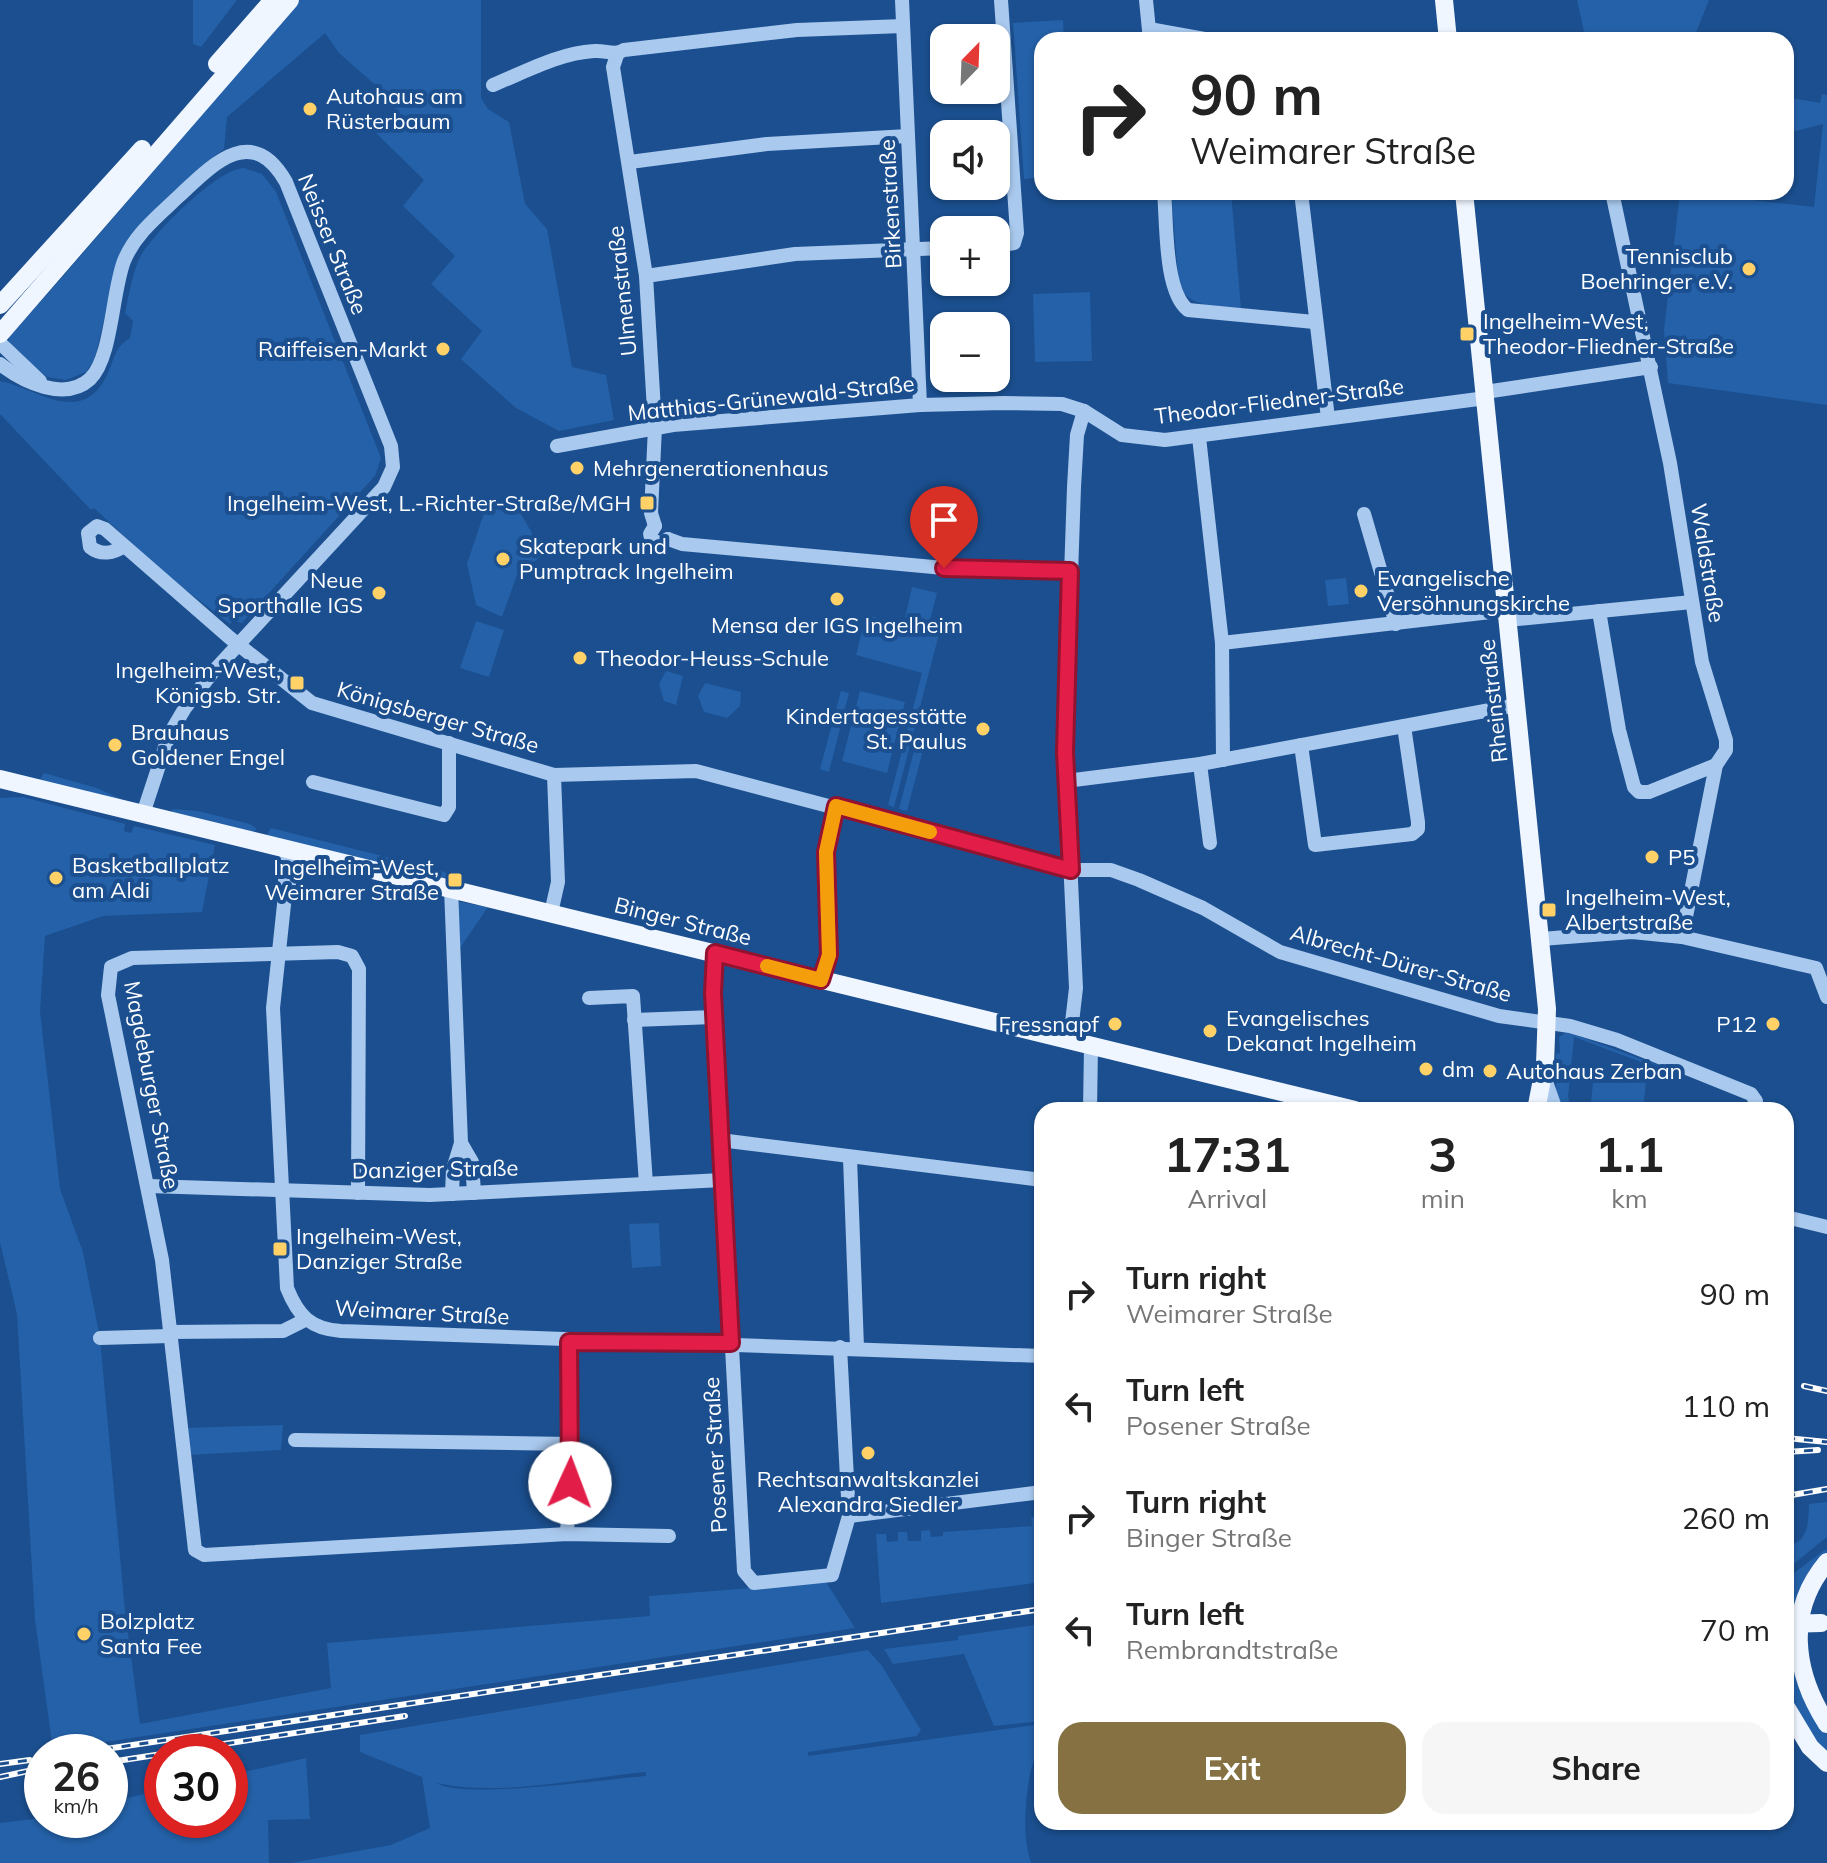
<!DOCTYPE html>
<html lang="en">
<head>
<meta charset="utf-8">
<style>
	body { margin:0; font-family:Mulish,sans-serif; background:#f6f6f6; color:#222; height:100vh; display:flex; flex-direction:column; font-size:30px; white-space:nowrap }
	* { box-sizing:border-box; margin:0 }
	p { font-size:26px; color:#767676 }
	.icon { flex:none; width:44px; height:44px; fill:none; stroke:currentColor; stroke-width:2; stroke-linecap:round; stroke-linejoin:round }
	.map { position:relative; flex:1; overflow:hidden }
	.sheet { position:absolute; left:1034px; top:1102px; width:760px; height:728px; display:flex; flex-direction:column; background:#fff; border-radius:24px; box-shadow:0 2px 6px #0004 }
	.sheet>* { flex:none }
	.top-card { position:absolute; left:1034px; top:32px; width:760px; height:168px; border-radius:24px; box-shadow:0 2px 6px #0004; background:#fff; color:#222; overflow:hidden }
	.needle { width:52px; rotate:23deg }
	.controls { position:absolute; left:930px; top:24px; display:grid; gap:16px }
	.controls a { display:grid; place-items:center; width:80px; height:80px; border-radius:16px; background:#fff; box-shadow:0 2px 6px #0004; font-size:40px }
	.speed { position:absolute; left:24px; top:1734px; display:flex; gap:16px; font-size:40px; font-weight:700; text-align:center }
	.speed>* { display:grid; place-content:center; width:104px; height:104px; border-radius:50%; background:#fff; box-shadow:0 2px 6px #0004; line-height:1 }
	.speed small { font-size:20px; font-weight:400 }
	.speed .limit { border:12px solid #d22; background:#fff; color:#111 }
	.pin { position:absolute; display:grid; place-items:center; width:68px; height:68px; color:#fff; margin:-82px -34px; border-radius:50% 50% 50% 0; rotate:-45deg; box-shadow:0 0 8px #0007 }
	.pin .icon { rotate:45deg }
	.me { position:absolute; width:88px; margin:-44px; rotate:2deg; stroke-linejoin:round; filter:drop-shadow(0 0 6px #0008) }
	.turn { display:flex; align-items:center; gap:28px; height:168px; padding:0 24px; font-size:36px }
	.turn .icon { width:104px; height:104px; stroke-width:2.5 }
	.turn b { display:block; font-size:56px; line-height:68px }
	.eta { display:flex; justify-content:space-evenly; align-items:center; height:136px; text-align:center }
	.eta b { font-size:48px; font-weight:700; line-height:56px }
	.button { display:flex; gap:16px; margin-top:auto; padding:16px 24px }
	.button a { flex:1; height:92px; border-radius:24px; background:#857141; color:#fff; font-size:32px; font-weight:700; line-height:92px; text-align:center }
	.button a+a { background:#f6f6f6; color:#222 }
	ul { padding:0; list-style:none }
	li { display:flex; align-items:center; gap:24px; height:112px; padding:0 24px }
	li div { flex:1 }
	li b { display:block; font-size:30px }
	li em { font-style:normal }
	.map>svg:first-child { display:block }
	.green { fill:#2461a8; fill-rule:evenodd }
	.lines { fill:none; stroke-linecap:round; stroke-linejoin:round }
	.minor { stroke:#a9c9ee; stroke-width:14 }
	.major { stroke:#f0f6ff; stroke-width:18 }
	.rail-casing { stroke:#fff; stroke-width:6 }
	.rail { stroke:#1b4f8f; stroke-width:3; stroke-dasharray:9; stroke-linecap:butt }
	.major-bridge { stroke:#f0f6ff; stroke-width:18 }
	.route-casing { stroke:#92132f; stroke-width:20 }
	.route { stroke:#e11d48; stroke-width:14 }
	.slow { stroke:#f59e0b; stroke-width:14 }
	.poi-dot { fill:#ffd166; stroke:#1b4f8f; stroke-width:3 }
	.labels { text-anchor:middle; stroke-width:8; stroke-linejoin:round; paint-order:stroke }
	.poi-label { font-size:22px; fill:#fff; stroke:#1b4f8f; text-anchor:start }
	.street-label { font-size:22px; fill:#fff; stroke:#1b4f8f }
</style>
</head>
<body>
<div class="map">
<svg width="1827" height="1863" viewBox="0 0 1827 1863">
	<rect width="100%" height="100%" fill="#1b4f8f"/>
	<!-- green -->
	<g class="green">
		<polygon points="193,0 237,0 201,47 193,44"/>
		<path d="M300 0H481V98L488 109 509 122 525 204 547 229 572 367 606 375 614 420 559 431 516 408 461 359 482 331 431 284 455 256 403 206 424 180 375 132 398 105 339 53 325 33 227 117 224 149 201 167 115 272 95 358 86 372 66 380 47 377 9 344V337L16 329C113 222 204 109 300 0Z"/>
		<polygon points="1577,0 1709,0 1693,40 1586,40"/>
		<polygon points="1063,20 1064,40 1042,40 1042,177 1024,179 1013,23"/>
		<polygon points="1822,94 1827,95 1827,405 1668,383 1664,330 1680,192 1814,207 1823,124 1796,131 1786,129 1786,97 1820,103"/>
		<path d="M244 168 262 174 276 192 381 458 375 476 242 623 233 621 230 624 166 575 94 508 91 510 0 414V381C36 388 83 429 108 373 115 357 115 347 130 338L133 321 125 313C129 295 132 276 139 259 151 235 218 168 244 168Z"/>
		<path d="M1171 192H1231L1241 308C1218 305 1192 309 1179 287Z"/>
		<polygon points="1090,292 1092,361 1035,362 1033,294"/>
		<polygon points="486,507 521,514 544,554 517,575 502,617 476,605 467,564"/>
		<polygon points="1346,578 1349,604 1328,606 1325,580"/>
		<polygon points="912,587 937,593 929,624 905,618"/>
		<polygon points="866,615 939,634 894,807 888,805 922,673 856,655"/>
		<polygon points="476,621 504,630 489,677 460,668"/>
		<polygon points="666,671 683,676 676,705 664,701 659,684"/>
		<polygon points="705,683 741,692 740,706 727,718 704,712 698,696"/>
		<polygon points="841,691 849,693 829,772 820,769"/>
		<polygon points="860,691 905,702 887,773 842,761"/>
		<polygon points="916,743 924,746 907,811 899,809"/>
		<polygon points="44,773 97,788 127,802 73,792 40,779"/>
		<polygon points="23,797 125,824 124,831 131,833 134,826 215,845 202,912 103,916 45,936 40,1011 60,1189 83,1252 100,1338 125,1611 140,1724 331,1688 327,1643 650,1616 649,1596 826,1582 855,1628 53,1750 35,1620 17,1314 0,1242 0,798"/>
		<polygon points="173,809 198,811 250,824 257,829 251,834 170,814"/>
		<polygon points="271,828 442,871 448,874 447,878 419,876 271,839 267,834"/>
		<polygon points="454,901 488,907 460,948"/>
		<polygon points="1567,1032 1658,1065 1657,1068 1574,1037 1568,1097 1572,1110 1563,1110 1556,1090 1556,1054 1560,1053 1559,1037"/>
		<polygon points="1646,1082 1643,1110 1590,1110 1593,1083"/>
		<polygon points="659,1223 661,1266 632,1268 629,1224"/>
		<polygon points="283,1425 281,1450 188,1455 186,1428"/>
		<path d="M1827 1502V1537L1786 1570V1547C1809 1541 1808 1525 1809 1504Z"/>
		<polygon points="1031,1517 1041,1517 1042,1524 1042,1582 881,1603 876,1534 886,1534 887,1542 898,1541 898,1532 907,1532 908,1541 921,1541 921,1531 930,1530 931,1537 943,1536 943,1532 1032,1526"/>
		<polygon points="1826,1549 1827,1552 1808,1582 1805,1695 1827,1734 1827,1758 1786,1703 1786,1579"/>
		<polygon points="1042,1624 1042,1721 994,1726 964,1654 893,1664 884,1649 958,1640 958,1636"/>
		<path d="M868 1650 882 1666 921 1730 917 1736 808 1752V1756L1042 1724C1042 1743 1034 1756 1030 1774 1025 1803 1022 1835 1031 1863H291L391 1845 430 1828 422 1777 360 1752V1735ZM646 1772V1776C609 1779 460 1800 437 1783 499 1797 582 1778 646 1772Z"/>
		<polygon points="306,1758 310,1819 268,1820 269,1863 0,1863 0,1823 42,1818 110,1820 110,1802 162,1790 162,1820 230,1820 230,1775"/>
	</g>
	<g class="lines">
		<!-- minor -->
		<g class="minor">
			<polyline points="902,0 920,405"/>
			<polyline points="1146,0 1150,40"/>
			<polyline points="1149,29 1210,40"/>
			<polyline points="617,55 613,67 646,276 655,427 651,513 655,526"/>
			<path d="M493 85C525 72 559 53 594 51 606 50 614 56 624 50L797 30 903 26"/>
			<polyline points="630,162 767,144 908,136"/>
			<path d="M1164 192C1167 223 1164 291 1188 310L1314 322"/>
			<polyline points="1301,192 1328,418"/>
			<polyline points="1612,192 1670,463 1702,662 1726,740 1726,750 1716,765 1682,937"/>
			<polyline points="996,246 1014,243 1017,233 1001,0"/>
			<polyline points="646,276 795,254 944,248"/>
			<polyline points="0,343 40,381"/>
			<path d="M0 364C23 382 65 402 90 379 112 358 112 292 124 261 135 234 158 216 179 196 212 165 252 122 286 182L391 446 393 467 384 487 212 673 185 708 169 735 143 814"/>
			<polyline points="1485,392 1651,367"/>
			<polyline points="1199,437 1222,643 1223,760"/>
			<polyline points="557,446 673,425 920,405 1003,403 1062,404 1084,411 1122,435 1165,440 1486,398"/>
			<polyline points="1364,514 1396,624"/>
			<polyline points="655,526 650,534 652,540 661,544 668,539"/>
			<polyline points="668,539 682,544 944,568 1070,571"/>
			<path d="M124 546C114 553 101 556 90 547L88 533 97 526 105 529 230 638 312 703 554 775 696 771 1071 870H1111L1139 880 1203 908 1280 952 1499 1016 1570 1026 1617 1040 1751 1094 1756 1101 1755 1110"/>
			<polyline points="1599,611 1619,730 1634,787 1639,792 1649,792 1716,765"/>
			<polyline points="1518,619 1692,602"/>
			<polyline points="1222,643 1508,610"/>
			<polyline points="1301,745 1315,845 1412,834 1418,829 1418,822 1404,726"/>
			<polyline points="1200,764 1210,843"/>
			<polyline points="1066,781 1200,764 1517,705"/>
			<polyline points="313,782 444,815 449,807 449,743"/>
			<path d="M285 848V895L273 1008 287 1288C298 1316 311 1329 341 1331L1042 1356"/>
			<polyline points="288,887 298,851"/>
			<polyline points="451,888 461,1143 453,1169 452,1194"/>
			<polyline points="551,913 558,882 554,775"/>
			<polyline points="1541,939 1632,932 1682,937 1816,968 1827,997"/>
			<polyline points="715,953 713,993 744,1571 754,1583 832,1575 849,1516 840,1347"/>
			<polyline points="821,980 829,955 826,852 836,806"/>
			<polyline points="589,998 633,996 646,1184"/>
			<polyline points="634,1020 714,1017"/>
			<polyline points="1070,1040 1076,988 1065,752 1074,487 1077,435 1084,411"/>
			<polyline points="1544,1076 1556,1110"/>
			<polyline points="1090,1110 1091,1046"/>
			<polyline points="720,1140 1042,1180"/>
			<polyline points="461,1143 472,1162 474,1193"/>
			<polyline points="850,1158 857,1347"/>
			<polyline points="149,1186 430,1195 722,1180"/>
			<polyline points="358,1193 359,969 352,956 338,952 132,958 111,967 108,995 162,1260 195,1550 204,1555 567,1534 669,1536"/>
			<polyline points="1786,1217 1827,1227"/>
			<polyline points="169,1332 283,1331 305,1320"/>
			<polyline points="100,1338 170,1336"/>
			<polyline points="295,1440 571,1444"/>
			<polyline points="849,1516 1042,1492"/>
			<polyline points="567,1534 572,1435 569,1342"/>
		</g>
		<!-- major -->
		<g class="major">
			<polyline points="1444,0 1448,40"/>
			<polyline points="217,64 273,0"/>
			<polyline points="1464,192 1547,1009 1545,1064 1536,1110"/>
			<polyline points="0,305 142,149"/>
			<polyline points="0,334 290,0"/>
			<polyline points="0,779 1355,1110"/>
			<path d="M1827 1562C1785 1612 1794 1673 1827 1724"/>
			<polyline points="1786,1707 1810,1747 1827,1763"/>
		</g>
		<!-- rail casing -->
		<g class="rail-casing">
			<g id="rail">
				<polyline points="1804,1386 1827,1391"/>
				<polyline points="1786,1438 1827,1442"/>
				<polyline points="1786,1452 1818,1450"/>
				<polyline points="1786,1496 1827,1489"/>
				<polyline points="86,1752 1042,1609"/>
				<polyline points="172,1752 405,1716"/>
				<polyline points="110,1762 162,1754"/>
				<polyline points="0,1764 30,1760"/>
				<polyline points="0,1777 42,1768"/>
			</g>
		</g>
		<!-- rail -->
		<use href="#rail" class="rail"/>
		<!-- major-bridge -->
		<polyline class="major-bridge" points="1786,1624 1821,1623"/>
	</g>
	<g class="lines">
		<!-- route casing -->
		<g class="route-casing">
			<polyline id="route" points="570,1483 569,1342 731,1343 713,993 715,953 821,980 829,955 826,852 836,806 1071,870 1065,752 1070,571 944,568"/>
		</g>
		<!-- route -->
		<use href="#route" class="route"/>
		<!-- slow -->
		<polyline class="slow" points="767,966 821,980 829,955 826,852 836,806 930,832"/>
	</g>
	<!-- markers -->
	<g class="poi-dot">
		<circle cx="310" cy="109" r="8"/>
		<circle cx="1749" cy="269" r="8"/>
		<rect x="1459" y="326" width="16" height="16" rx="4"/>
		<circle cx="443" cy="349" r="8"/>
		<circle cx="577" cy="468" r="8"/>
		<rect x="639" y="495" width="16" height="16" rx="4"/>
		<circle cx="503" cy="559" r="8"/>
		<circle cx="1361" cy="591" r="8"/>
		<circle cx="379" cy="593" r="8"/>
		<circle cx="837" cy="599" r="8"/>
		<circle cx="580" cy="658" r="8"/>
		<rect x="289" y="675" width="16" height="16" rx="4"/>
		<circle cx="983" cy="729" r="8"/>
		<circle cx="115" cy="745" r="8"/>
		<circle cx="1652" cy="857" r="8"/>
		<circle cx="56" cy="878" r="8"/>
		<rect x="447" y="872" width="16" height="16" rx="4"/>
		<rect x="1541" y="902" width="16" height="16" rx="4"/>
		<circle cx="1115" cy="1024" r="8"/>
		<circle cx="1773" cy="1024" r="8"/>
		<circle cx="1210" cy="1031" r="8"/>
		<circle cx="1426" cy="1069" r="8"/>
		<circle cx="1490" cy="1071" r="8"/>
		<rect x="272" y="1241" width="16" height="16" rx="4"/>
		<circle cx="868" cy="1453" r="8"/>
		<circle cx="84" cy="1634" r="8"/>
	</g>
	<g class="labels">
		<!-- poi labels -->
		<g class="poi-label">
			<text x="326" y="104">Autohaus am<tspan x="326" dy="25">Rüsterbaum</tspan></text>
			<text x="1733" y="264" text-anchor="end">Tennisclub<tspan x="1733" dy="25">Boehringer e.V.</tspan></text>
			<text x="1483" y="329">Ingelheim-West,<tspan x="1483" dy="25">Theodor-Fliedner-Straße</tspan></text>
			<text x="427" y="357" text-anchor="end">Raiffeisen-Markt</text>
			<text x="593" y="476">Mehrgenerationenhaus</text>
			<text x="631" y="511" text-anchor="end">Ingelheim-West, L.-Richter-Straße/MGH</text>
			<text x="519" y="554">Skatepark und<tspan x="519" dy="25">Pumptrack Ingelheim</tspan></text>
			<text x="1377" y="586">Evangelische<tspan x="1377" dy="25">Versöhnungskirche</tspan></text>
			<text x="363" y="588" text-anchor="end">Neue<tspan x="363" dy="25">Sporthalle IGS</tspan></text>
			<text x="837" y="633" text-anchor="middle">Mensa der IGS Ingelheim</text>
			<text x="596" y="666">Theodor-Heuss-Schule</text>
			<text x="281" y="678" text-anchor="end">Ingelheim-West,<tspan x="281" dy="25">Königsb. Str.</tspan></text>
			<text x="967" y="724" text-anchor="end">Kindertagesstätte<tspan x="967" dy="25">St. Paulus</tspan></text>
			<text x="131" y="740">Brauhaus<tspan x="131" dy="25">Goldener Engel</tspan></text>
			<text x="1668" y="865">P5</text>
			<text x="72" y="873">Basketballplatz<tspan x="72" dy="25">am Aldi</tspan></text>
			<text x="439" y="875" text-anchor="end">Ingelheim-West,<tspan x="439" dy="25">Weimarer Straße</tspan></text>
			<text x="1565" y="905">Ingelheim-West,<tspan x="1565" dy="25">Albertstraße</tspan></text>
			<text x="1226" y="1026">Evangelisches<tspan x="1226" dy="25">Dekanat Ingelheim</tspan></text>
			<text x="1099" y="1032" text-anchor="end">Fressnapf</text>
			<text x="1757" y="1032" text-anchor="end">P12</text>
			<text x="1442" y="1077">dm</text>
			<text x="1506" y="1079">Autohaus Zerban</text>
			<text x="296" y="1244">Ingelheim-West,<tspan x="296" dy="25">Danziger Straße</tspan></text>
			<text x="868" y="1487" text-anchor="middle">Rechtsanwaltskanzlei<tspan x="868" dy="25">Alexandra Siedler</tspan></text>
			<text x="100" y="1629">Bolzplatz<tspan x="100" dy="25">Santa Fee</tspan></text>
		</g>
		<!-- street labels -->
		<g class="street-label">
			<text transform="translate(890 204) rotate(-93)" y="8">Birkenstraße</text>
			<text transform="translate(333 244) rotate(68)" y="8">Neisser Straße</text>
			<text transform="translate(622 291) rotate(-96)" y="8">Ulmenstraße</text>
			<text transform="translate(771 398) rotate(-6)" y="8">Matthias-Grünewald-Straße</text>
			<text transform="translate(1279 401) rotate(-7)" y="8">Theodor-Fliedner-Straße</text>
			<text transform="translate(1708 563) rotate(81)" y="8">Waldstraße</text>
			<text transform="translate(1493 701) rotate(-96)" y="8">Rheinstraße</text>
			<text transform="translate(438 717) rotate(16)" y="8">Königsberger Straße</text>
			<text transform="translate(683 921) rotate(14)" y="8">Binger Straße</text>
			<text transform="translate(1401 963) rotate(16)" y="8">Albrecht-Dürer-Straße</text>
			<text transform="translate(152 1085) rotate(79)" y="8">Magdeburger Straße</text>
			<text transform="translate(435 1169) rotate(-1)" y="8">Danziger Straße</text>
			<text transform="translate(422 1312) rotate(3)" y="8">Weimarer Straße</text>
			<text transform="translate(715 1455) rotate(-93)" y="8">Posener Straße</text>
		</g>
	</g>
</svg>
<div class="controls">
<a><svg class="needle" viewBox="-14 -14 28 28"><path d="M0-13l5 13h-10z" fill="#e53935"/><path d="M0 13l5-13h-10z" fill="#767676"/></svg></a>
<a><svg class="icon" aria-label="sound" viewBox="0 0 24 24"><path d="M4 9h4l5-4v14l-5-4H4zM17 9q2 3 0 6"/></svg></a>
<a>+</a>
<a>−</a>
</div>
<div class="speed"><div>26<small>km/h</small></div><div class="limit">30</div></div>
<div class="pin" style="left:944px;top:568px;background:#d93025"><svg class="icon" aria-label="arrive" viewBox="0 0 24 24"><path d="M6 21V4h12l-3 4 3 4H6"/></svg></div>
<svg class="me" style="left:570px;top:1483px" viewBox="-20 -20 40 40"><circle r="19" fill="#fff"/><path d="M0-13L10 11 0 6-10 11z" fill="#e11d48"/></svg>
<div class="top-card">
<div class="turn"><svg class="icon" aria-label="right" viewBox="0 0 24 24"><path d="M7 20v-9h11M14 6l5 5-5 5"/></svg><div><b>90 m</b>Weimarer Straße</div></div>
</div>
<section class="sheet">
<div class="eta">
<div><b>17:31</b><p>Arrival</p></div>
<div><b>3</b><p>min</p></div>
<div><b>1.1</b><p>km</p></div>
</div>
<ul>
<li><svg class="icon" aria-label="right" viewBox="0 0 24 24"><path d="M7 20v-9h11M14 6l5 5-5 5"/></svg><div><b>Turn right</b><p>Weimarer Straße</p></div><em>90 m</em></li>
<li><svg class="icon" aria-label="left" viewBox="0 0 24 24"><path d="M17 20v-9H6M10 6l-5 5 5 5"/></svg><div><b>Turn left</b><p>Posener Straße</p></div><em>110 m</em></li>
<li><svg class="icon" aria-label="right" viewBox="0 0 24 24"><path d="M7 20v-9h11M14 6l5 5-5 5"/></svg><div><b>Turn right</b><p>Binger Straße</p></div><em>260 m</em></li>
<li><svg class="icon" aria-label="left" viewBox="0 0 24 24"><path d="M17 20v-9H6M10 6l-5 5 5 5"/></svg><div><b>Turn left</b><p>Rembrandtstraße</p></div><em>70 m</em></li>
</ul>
<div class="button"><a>Exit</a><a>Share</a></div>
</section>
</div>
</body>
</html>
